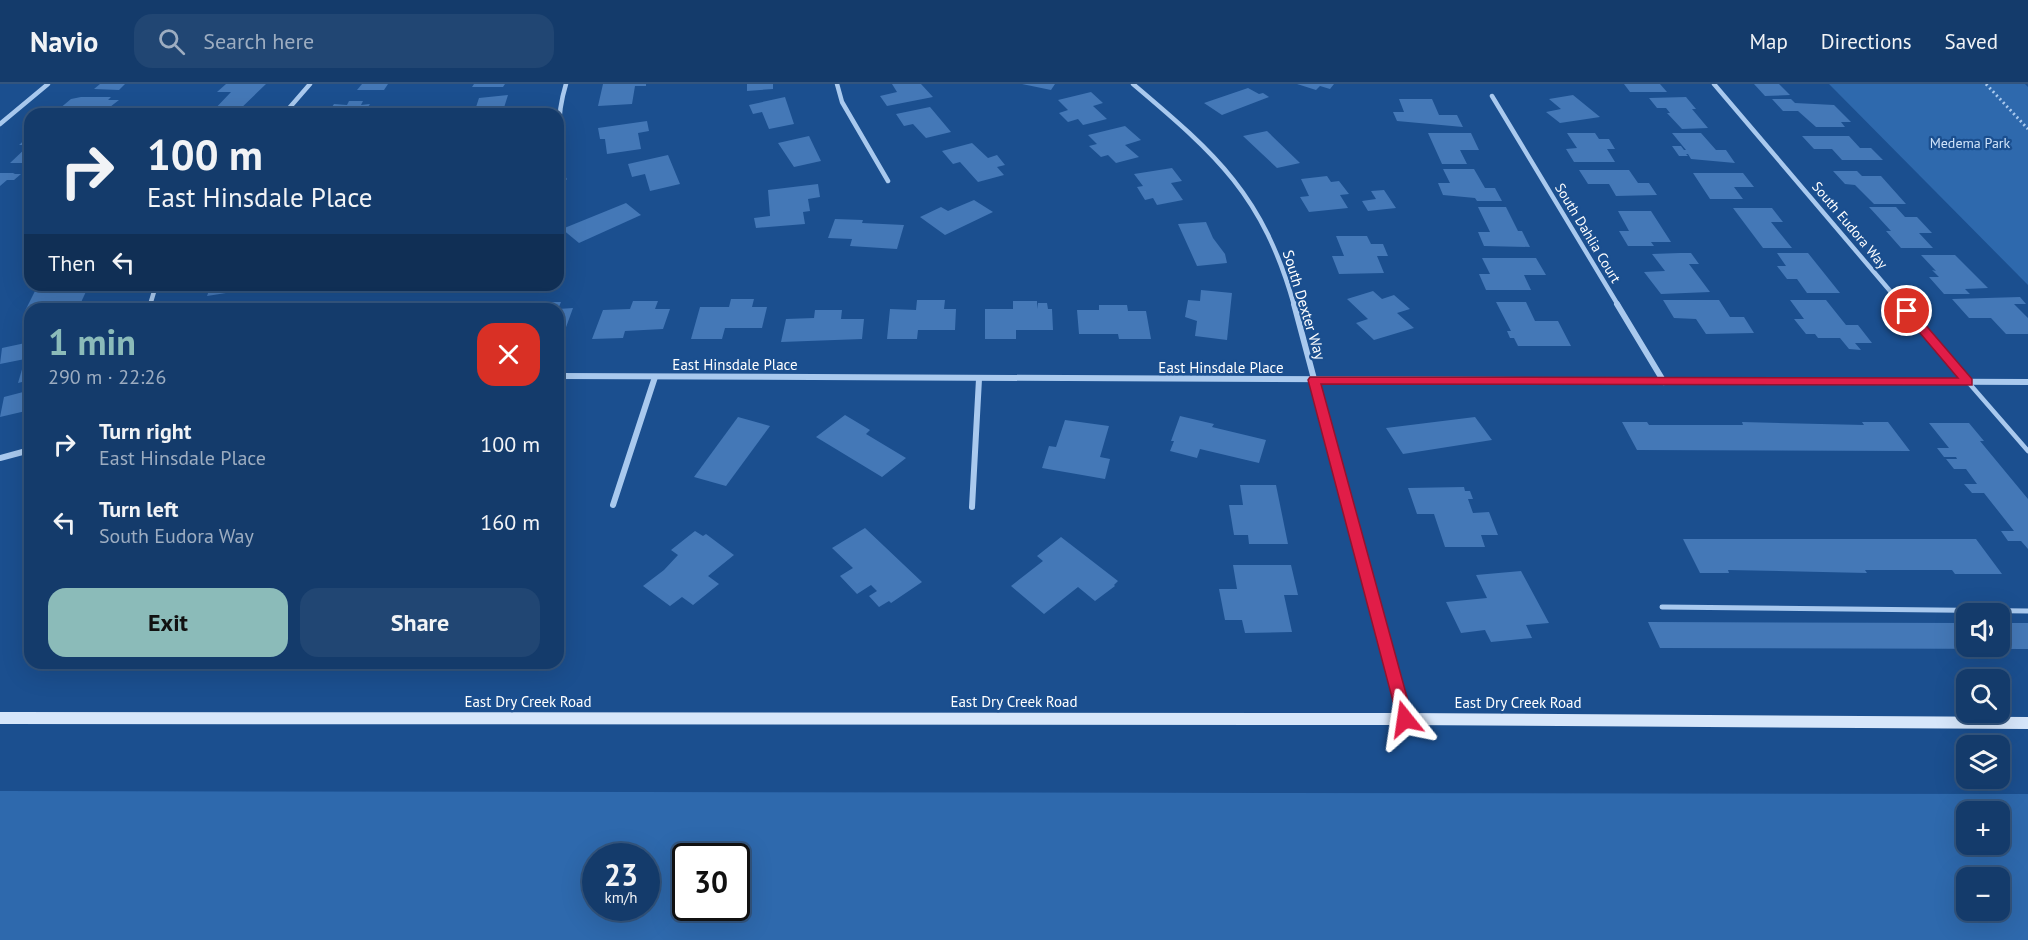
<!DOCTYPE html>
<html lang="en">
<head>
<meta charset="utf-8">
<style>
	body { margin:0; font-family:"PT Sans",sans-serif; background:#214673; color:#f1f3f6; height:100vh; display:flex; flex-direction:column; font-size:22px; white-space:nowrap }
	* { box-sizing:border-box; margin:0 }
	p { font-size:20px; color:#9dadc1 }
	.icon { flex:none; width:33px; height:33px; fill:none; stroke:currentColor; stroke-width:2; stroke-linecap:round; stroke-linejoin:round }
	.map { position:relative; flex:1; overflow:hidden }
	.panel { position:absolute; left:24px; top:219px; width:540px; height:366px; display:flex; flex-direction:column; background:#143b6b; border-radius:18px; box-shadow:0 6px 24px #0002,0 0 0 2px #33557e }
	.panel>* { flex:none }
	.guide { position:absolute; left:24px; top:24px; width:540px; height:183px; border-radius:18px; box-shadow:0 6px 24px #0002,0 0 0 2px #33557e; background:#143b6b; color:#f1f3f6; overflow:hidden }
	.controls { position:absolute; left:1956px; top:519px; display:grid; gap:12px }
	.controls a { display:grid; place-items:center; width:54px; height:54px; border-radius:12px; background:#143b6b; box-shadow:0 6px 24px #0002,0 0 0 2px #33557e; font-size:30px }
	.speed { position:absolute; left:582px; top:759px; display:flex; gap:12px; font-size:30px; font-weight:700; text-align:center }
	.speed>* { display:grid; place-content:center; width:78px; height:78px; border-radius:50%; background:#143b6b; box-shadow:0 6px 24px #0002,0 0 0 2px #33557e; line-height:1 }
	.speed small { font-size:15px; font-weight:400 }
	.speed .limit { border:3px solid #111; border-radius:9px; background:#fff; color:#111 }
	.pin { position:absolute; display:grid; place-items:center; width:51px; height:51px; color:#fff; margin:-26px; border:3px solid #fff; border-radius:50%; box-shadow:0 2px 6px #0007 }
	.me { position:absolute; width:66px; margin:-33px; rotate:345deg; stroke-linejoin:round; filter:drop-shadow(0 0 4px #0008) }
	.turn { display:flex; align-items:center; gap:21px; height:126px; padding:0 24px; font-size:27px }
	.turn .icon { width:78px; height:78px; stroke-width:2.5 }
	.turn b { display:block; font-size:42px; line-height:51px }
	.then { display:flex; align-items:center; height:57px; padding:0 24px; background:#0003; gap:12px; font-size:22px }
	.round { display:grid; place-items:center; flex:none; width:63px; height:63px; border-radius:18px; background:#214673 }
	.summary { display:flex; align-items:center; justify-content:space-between; height:102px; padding:0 24px }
	h1 { font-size:36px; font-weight:700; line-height:45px; color:#8bbbb9 }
	.button { display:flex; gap:12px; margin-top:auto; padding:12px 24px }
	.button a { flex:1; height:69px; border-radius:18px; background:#8bbbb9; color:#111; font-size:24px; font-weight:700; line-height:69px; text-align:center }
	.button a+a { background:#214673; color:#f1f3f6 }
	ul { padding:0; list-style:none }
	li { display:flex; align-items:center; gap:18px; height:78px; padding:0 24px }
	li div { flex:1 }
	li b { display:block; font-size:22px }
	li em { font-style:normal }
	header { display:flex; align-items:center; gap:36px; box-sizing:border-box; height:84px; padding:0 30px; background:#143b6b; border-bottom:2px solid #33557e }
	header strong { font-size:28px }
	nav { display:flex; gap:33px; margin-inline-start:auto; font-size:21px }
	.search { width:420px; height:54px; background:#214673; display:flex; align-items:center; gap:15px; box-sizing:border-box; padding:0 21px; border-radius:18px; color:#9dadc1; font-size:22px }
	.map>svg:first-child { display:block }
	.green { fill:#2e69ad; fill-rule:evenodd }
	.building { fill:#4478b7 }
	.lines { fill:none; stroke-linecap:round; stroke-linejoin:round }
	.path { stroke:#a9c9ee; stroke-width:3; stroke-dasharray:2 3; stroke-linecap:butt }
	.service-far1 { stroke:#a9c9ee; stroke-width:4.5 }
	.service { stroke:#a9c9ee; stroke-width:5 }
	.minor-far2 { stroke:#a9c9ee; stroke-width:4.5 }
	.minor-far1 { stroke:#a9c9ee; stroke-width:6 }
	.minor { stroke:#a9c9ee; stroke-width:8 }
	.secondary { fill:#d6e6fa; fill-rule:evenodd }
	.route { fill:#e11d48; stroke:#92132f; stroke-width:1.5 }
	.labels { text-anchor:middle; stroke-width:4.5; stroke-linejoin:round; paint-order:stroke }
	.far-park-label { font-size:14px; fill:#cfe3fa; stroke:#1b4f8f }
	.far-street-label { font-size:14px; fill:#fff; stroke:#1b4f8f }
	.street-label { font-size:15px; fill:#fff; stroke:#1b4f8f }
</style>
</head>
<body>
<header>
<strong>Navio</strong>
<div class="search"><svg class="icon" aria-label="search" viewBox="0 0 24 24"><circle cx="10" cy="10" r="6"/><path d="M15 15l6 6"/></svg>Search here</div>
<nav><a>Map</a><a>Directions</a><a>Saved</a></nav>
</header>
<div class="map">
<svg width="2028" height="856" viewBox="0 0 2028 856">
	<rect width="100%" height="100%" fill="#1b4f8f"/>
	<!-- green -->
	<g class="green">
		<polygon points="1829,0 2025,0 2028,3 2028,201"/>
		<path d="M0 707 2028 710V856H0ZM1966 728H2000V760H1966ZM596 772H646V824H596ZM686 772H736V824H686ZM1966 794H2000V826H1966Z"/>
	</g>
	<!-- building -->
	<g class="building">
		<polygon points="100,0 125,0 119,6 94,5"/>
		<polygon points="226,0 266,0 236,29 211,29 231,8 217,8"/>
		<polygon points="362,0 388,0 384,6 357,6"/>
		<polygon points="474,0 505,0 503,3 472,3"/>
		<polygon points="603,0 646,0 646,2 635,2 632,20 598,22"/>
		<polygon points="747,0 773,0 773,5 747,7"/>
		<polygon points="892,0 921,0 933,13 887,22 880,12 897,8"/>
		<polygon points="1022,0 1055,0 1051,6"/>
		<polygon points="1297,0 1334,0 1330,5 1320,2 1316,6"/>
		<polygon points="1624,0 1660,0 1667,8 1630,8"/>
		<polygon points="1754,0 1779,0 1790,11 1765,12"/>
		<polygon points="1248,4 1259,10 1263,9 1269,13 1222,31 1204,19"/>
		<polygon points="1091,8 1103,19 1093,22 1107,35 1083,41 1078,35 1068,38 1059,29 1068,26 1058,16"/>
		<polygon points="508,11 502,30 465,30 467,24 476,23 479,14"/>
		<polygon points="1573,11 1600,33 1560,39 1546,28 1561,25 1549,15"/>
		<polygon points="81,13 111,13 108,16 119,16 101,30 66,30 70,26 59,25 71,15"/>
		<polygon points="785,13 794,40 769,45 762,28 753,30 749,21"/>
		<polygon points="1686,13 1696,25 1692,25 1708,44 1682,45 1667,29 1670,29 1666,24 1657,24 1649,14"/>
		<polygon points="1399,15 1432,15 1439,31 1457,31 1463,43 1397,37 1393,28 1404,28"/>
		<polygon points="1772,15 1791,15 1795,19 1834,21 1851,38 1841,38 1845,43 1816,43 1798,27 1783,27"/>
		<polygon points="349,17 363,17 361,21 370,20 363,30 327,30 334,20 347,21"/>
		<polygon points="930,23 951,48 926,54 913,40 904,42 896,30"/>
		<polygon points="647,37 649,47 638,49 641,65 607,70 605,55 600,55 598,44"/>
		<polygon points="1125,42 1141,56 1125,61 1139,73 1116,79 1108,71 1101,73 1089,62 1097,60 1088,51"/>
		<polygon points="1267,47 1300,79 1277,84 1243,52"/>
		<polygon points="1428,49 1471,49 1479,66 1460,66 1467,80 1442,80"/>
		<polygon points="1567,49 1595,49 1599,55 1609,55 1615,65 1607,65 1615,78 1574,78 1566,65 1577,64"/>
		<polygon points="1672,49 1701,49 1716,66 1726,66 1735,79 1691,75 1688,70 1686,70 1688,72 1679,72 1672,62 1681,62 1684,66 1686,66"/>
		<polygon points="30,51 30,79 10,79 29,61 19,61"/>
		<polygon points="809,52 821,77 794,83 778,59"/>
		<polygon points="1802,52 1849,52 1860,64 1871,64 1883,76 1842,76 1832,65 1814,65"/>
		<polygon points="972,59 988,74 997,71 1005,81 997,83 1004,91 978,98 960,78 953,80 942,67"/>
		<polygon points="668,71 680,100 650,107 645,90 632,93 628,80"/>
		<polygon points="1172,84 1182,97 1171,99 1183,116 1157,121 1153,114 1145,116 1137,103 1143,102 1134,90"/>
		<polygon points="1443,85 1474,85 1485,104 1495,104 1502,117 1477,117 1475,114 1443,111 1438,99 1450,99"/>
		<polygon points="1579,86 1629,86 1638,99 1649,99 1657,111 1616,112 1609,100 1588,100"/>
		<polygon points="1833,87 1857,87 1862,92 1881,92 1906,120 1874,120 1855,101 1845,100"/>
		<polygon points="0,89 15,89 13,90 21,90 14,96 7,96 0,102"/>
		<polygon points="1693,89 1743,89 1754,103 1734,103 1743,115 1710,115"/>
		<polygon points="1327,92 1331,98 1339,97 1349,110 1340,111 1348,124 1309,128 1300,113 1309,112 1301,95"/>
		<polygon points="818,100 820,113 808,115 810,127 803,128 805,140 756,144 754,134 770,132 768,106"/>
		<polygon points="1384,106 1396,124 1368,127 1362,117 1376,115 1371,107"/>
		<polygon points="974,116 993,128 945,151 920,133 941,123 948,127"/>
		<polygon points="626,119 641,131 579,159 562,145"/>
		<polygon points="1478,123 1506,123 1518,147 1522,147 1530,163 1484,162 1478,148 1490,148"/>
		<polygon points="1869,123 1896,123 1905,133 1917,133 1932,149 1919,149 1933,164 1901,164 1886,147 1891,147"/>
		<polygon points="1733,124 1772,124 1783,138 1771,138 1792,164 1763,164"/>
		<polygon points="1618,127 1651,127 1671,158 1651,158 1654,162 1628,162 1619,147 1629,147"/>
		<polygon points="835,135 863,136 862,139 904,141 897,165 850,162 852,155 828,154"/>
		<polygon points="1206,138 1213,154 1225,170 1227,179 1197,182 1178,140"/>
		<polygon points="1336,152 1367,152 1371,160 1383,160 1388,172 1377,172 1384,189 1339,190 1332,172 1344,172"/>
		<polygon points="1680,169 1691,169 1699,180 1689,180 1710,208 1661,210 1644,188 1665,187 1652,170"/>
		<polygon points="1777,169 1808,169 1840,209 1807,209 1797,195 1787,195 1777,182 1786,182"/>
		<polygon points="1921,171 1955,171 1988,204 1965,205 1970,210 1944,210 1929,193 1939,193 1932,186 1936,187"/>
		<polygon points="1482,174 1536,174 1546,191 1524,191 1531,206 1486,206 1479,190 1490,190"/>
		<polygon points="38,201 89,201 78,225 25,227"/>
		<polygon points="211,201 259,201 258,204 207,212"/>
		<polygon points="1201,206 1232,209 1227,256 1195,252 1197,237 1185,233 1188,216 1200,217"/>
		<polygon points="1373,207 1382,215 1394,211 1410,225 1397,229 1414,244 1374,256 1356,239 1368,235 1347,215"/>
		<polygon points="2020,213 2026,220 2014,220 2028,234 2028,250 2006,250 1991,234 1969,234 1952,215"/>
		<polygon points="731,215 754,215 752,223 767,223 762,244 725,244 722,255 691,255 700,223 729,223"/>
		<polygon points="917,216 945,216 944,225 956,225 955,246 918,246 917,255 887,255 890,225 916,226"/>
		<polygon points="1663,216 1719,216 1730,233 1744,233 1754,249 1706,250 1696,235 1674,234"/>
		<polygon points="1790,216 1826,216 1846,241 1858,241 1872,259 1855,259 1861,266 1849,265 1840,254 1818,254 1815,250 1806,250 1794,235 1804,235"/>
		<polygon points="633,217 658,217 655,225 670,225 663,245 625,247 623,254 592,255 603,226 630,225"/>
		<polygon points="1013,217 1037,217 1037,225 1038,219 1047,219 1048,225 1052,225 1053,246 1016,246 1016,255 985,255 985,225 1013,225"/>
		<polygon points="537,218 561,218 558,225 573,224 565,246 558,246 558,225 534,225"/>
		<polygon points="1496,218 1526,218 1535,237 1558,237 1571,262 1518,262 1514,254 1510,254 1507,247 1511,247"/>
		<polygon points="1099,221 1127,221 1128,227 1146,227 1151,255 1119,255 1118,250 1079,250 1077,226 1099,226"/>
		<polygon points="815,226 842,226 841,235 864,235 862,255 781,258 786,235 814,234"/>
		<polygon points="30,258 25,275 0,280 2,264"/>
		<polygon points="30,280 30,296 18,299 23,282"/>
		<polygon points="30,299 30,326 0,333 4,313 27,307"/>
		<polygon points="845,331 870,346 866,350 906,374 882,393 816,353"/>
		<polygon points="1180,332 1214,340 1212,343 1266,356 1259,379 1200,365 1197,374 1170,367 1174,357 1171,357"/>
		<polygon points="738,333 770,342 726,402 694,393"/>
		<polygon points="1475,333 1492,356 1403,370 1386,344"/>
		<polygon points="1065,336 1109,342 1100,373 1110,375 1105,395 1042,384 1049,362 1056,363"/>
		<polygon points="1622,338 1647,338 1649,341 1743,341 1742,338 1864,341 1862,338 1888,338 1910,367 1637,366"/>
		<polygon points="1929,339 1969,339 1984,357 1980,357 2028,415 2028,465 2021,457 2008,457 2001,447 2014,447 1984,409 1972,409 1964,400 1977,400 1966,385 1954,385 1946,375 1957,375 1956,373 1944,373 1937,364 1949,364"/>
		<polygon points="1240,401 1276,401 1288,460 1249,460 1248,451 1234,451 1229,421 1243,421"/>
		<polygon points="1464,403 1465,407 1470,407 1473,415 1468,415 1473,429 1489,428 1498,451 1481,451 1485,463 1445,463 1434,430 1417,430 1408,404"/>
		<polygon points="865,444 922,498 891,519 889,517 879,523 869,512 877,507 871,501 857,510 840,492 853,484 832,464"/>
		<polygon points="695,447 703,452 706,450 734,471 708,492 719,500 693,521 682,513 670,522 643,502 664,486 678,471 671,466"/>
		<polygon points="1061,453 1118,497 1114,501 1115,502 1095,517 1078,503 1044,530 1011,502 1043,477 1037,472"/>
		<polygon points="1683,455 1976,455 2002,490 1955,490 1952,486 1865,486 1867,489 1728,486 1729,489 1700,489"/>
		<polygon points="1233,481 1291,481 1298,511 1284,511 1292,548 1245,549 1242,536 1225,536 1219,505 1237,505"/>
		<polygon points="1521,487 1549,539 1526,541 1532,554 1491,558 1485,546 1461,549 1446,518 1487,514 1476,491"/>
		<polygon points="1648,538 1966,539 1966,562 2000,562 2000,539 2028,539 2028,565 1660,564"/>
	</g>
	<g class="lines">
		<!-- path -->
		<polyline class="path" points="1986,0 2028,45"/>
		<!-- service-far1 -->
		<polyline class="service-far1" points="1968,298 2028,367"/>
		<!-- service -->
		<polyline class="service" points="1662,523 2028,527"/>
		<!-- minor-far2 -->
		<g class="minor-far2">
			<polyline points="837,0 842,18 888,97"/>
			<path d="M1133 0C1217 71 1263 111 1294 221"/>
			<polyline points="1714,0 1902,221"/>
			<polyline points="1492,12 1618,221"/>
			<polyline points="284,30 310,0"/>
			<polyline points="0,40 48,0"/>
			<path d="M564 95C557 63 556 32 566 0"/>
			<polyline points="150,221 156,201"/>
		</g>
		<!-- minor-far1 -->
		<g class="minor-far1">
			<polyline points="1294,220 1369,501"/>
			<polyline points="1617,220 1664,298"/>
			<polyline points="1901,220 1968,298"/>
			<polyline points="149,225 151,220"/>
			<polyline points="558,292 2028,298"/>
			<polyline points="0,374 30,366"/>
			<polyline points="613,421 655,293"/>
			<polyline points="972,423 979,295"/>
		</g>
		<!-- minor -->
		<polyline class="minor" points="1369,500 1405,634"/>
		<!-- secondary -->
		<polygon class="secondary" points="0,628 1405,629 2028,633 2028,645 1405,641 0,640"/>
	</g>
	<!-- route -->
	<polygon class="route" points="1907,223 1911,224 1972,295 1972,301 1321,300 1413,635 1410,640 1405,642 1399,640 1308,296 1310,293 1958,294 1903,229 1903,224"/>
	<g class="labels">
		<!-- far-park labels -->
		<g class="far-park-label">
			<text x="1970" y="64">Medema Park</text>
		</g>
		<!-- far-street labels -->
		<g class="far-street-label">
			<text transform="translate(1850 141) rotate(50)" y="5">South Eudora Way</text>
			<text transform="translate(1588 149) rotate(59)" y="5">South Dahlia Court</text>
		</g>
		<!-- street labels -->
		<g class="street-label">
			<text transform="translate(1304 221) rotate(73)" y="5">South Dexter Way</text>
			<text x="735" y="286">East Hinsdale Place</text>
			<text x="1221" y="289">East Hinsdale Place</text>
			<text x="528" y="623">East Dry Creek Road</text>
			<text x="1014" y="623">East Dry Creek Road</text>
			<text x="1518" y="624">East Dry Creek Road</text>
		</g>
	</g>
</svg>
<div class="controls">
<a><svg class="icon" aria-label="sound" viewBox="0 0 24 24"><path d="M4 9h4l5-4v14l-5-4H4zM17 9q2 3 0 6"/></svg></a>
<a><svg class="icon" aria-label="search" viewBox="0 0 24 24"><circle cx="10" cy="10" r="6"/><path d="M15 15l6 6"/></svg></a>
<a><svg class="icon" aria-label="layers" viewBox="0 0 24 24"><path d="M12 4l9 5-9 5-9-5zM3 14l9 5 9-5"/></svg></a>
<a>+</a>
<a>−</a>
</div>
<div class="speed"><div>23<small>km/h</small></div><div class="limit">30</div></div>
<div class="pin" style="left:1907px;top:227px;background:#d93025"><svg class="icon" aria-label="arrive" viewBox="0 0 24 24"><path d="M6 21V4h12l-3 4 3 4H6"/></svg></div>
<svg class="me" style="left:1405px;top:635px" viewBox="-20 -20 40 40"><path d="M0-17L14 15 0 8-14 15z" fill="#e11d48" stroke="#fff" stroke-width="4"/></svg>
<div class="guide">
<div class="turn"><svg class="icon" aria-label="right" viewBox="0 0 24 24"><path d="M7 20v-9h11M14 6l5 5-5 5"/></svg><div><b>100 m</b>East Hinsdale Place</div></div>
<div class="then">Then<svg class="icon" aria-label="left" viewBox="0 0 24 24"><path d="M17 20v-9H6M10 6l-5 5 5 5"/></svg></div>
</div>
<section class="panel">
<div class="summary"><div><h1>1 min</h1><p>290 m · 22:26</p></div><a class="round" style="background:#d93025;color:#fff"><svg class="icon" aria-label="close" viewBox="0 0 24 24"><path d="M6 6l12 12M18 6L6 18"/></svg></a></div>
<ul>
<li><svg class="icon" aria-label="right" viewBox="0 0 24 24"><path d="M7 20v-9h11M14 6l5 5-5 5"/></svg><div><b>Turn right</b><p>East Hinsdale Place</p></div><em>100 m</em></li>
<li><svg class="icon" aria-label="left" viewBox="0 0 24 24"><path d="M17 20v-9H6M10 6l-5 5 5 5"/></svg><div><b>Turn left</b><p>South Eudora Way</p></div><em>160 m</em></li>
</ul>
<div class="button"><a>Exit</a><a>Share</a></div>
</section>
</div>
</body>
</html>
